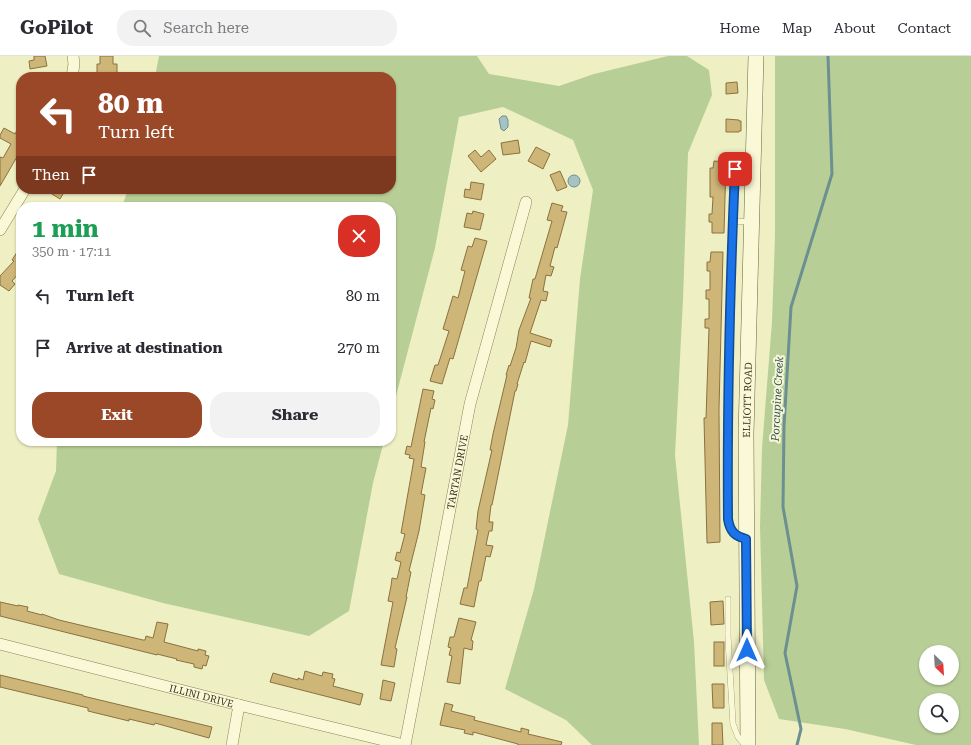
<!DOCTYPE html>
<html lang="en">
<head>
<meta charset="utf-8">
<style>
	body { margin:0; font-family:"Roboto Serif",serif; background:#f2f2f3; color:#2b2b33; height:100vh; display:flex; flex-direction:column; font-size:15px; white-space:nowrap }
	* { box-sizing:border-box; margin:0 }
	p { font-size:13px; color:#7c7c81 }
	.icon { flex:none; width:22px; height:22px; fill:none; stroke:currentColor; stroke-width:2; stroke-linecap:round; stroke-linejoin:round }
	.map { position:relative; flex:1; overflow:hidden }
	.sheet { position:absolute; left:16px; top:146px; width:380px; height:244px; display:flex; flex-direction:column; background:#fff; border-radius:16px; box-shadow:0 1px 3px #0004 }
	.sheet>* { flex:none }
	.banner { position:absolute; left:16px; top:16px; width:380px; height:122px; border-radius:16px; box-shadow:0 1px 3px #0004; background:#9b4828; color:#fff; overflow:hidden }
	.needle { width:26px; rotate:155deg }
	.buttons { position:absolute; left:919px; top:589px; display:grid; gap:8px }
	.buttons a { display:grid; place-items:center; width:40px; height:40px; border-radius:50%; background:#fff; box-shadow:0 1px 3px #0004; font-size:20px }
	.pin { position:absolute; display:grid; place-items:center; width:34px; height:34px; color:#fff; margin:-17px; border-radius:8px; box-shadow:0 2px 6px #0006 }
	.me { position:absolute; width:44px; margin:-22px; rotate:0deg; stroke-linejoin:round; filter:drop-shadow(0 0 3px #0008) }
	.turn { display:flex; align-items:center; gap:14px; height:84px; padding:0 16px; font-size:18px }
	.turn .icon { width:52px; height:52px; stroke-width:2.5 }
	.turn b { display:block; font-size:28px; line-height:34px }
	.then { display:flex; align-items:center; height:38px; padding:0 16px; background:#0003; gap:8px; font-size:15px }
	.round { display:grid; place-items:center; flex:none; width:42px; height:42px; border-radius:16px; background:#f2f2f3 }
	.head { display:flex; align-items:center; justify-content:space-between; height:68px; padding:0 16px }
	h1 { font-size:24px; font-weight:700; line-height:30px; color:#1e9e55 }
	.cta { display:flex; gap:8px; margin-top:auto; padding:8px 16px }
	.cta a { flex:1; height:46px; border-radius:16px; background:#9b4828; color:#fff; font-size:16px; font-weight:700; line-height:46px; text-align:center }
	.cta a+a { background:#f2f2f3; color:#2b2b33 }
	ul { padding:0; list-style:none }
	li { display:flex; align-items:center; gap:12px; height:52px; padding:0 16px }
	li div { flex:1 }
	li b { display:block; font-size:15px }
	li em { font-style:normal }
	header { display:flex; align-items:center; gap:24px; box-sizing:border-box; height:56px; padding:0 20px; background:#fff; border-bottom:1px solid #e1e1e2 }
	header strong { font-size:19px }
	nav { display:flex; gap:22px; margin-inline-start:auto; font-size:14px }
	.search { width:280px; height:36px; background:#f2f2f3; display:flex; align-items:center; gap:10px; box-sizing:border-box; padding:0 14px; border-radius:16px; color:#7c7c81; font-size:15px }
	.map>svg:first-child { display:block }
	.green { fill:#b8ce97; fill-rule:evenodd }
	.water { fill:#a6c2c2; stroke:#6c8f91 }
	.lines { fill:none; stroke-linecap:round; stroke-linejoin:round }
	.stream { stroke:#6c8f91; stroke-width:3 }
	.building { fill:#ceb578; stroke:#8a723f }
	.lane-casing { stroke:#8a815a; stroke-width:6 }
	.street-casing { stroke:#8a815a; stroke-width:12 }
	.secondary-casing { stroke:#6c623d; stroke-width:16 }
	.lane { stroke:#faf9d7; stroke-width:5.5 }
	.street { stroke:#faf9d7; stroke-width:11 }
	.secondary { stroke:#faf9d7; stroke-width:15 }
	.route-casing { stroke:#114b97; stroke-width:10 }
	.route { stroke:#1a73e8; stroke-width:7 }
	.labels { text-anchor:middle; stroke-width:4; stroke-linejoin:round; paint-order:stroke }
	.street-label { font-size:10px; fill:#3a331e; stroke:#f6f6d3 }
	.water-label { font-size:11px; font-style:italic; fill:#2d505a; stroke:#f6f6d3 }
</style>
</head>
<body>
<header>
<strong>GoPilot</strong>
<div class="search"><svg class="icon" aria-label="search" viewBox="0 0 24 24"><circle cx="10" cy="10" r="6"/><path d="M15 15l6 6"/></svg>Search here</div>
<nav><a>Home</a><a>Map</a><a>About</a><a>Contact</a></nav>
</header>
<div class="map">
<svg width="971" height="689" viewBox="0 0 971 689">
	<rect width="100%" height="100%" fill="#efefc4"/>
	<!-- green -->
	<g class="green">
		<polygon points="159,0 477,0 489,18 559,30 594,18 668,0 687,0 709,14 712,39 688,97 683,244 675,399 694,586 699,689 592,689 566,664 505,633 534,533 568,369 580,223 593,134 573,84 503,51 459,61 435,192 391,359 391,151 122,151 128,133 391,133 391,21 155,21"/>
		<path d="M775 0H971V689H916L845 673 779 663 764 624 760 471 762 392 772 266 775 180ZM926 596H952V622H926ZM926 644H952V670H926Z"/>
		<polygon points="57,385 384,385 373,427 349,555 309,580 163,547 59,518 38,463 56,415"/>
	</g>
	<!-- water -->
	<g class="water">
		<polygon points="502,60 506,60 508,64 508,71 504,75 501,73 499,63"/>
		<circle cx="574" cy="125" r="6"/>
	</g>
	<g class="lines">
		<!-- stream -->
		<polyline class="stream" points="797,689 801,673 785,597 797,530 783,451 784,370 791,251 832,118 828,0"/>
	</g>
	<!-- building -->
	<g class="building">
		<polygon points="34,0 45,0 47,10 30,13 29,5 34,4"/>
		<polygon points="100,0 113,0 113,8 117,8 117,17 97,17 97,8 100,8"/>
		<polygon points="737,26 738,37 726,38 726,27"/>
		<polygon points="726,63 739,64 739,65 741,65 741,75 739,75 739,76 726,76"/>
		<polygon points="21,67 21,94 0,130 0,101 3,102 11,88 0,82 0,79 4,72 15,78"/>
		<polygon points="518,84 520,97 503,99 501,87"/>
		<polygon points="536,91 550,98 543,113 528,105"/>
		<polygon points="475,94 481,101 489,94 496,103 481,116 468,100"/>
		<polygon points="714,105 726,106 724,177 712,177 712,166 709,166 709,158 712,158 713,141 710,141 710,112 713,112"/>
		<polygon points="560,115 567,131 557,135 550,119"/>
		<polygon points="471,126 484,128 481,144 464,141 465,133 470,134"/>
		<polygon points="44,133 66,133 60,143"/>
		<polygon points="552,147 563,150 561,155 567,156 557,192 555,191 550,210 554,211 551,220 546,219 543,235 548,236 546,245 541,244 530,277 552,284 550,291 531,285 525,307 524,306 517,328 518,328 516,335 515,335 492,449 491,449 489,466 493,466 492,475 489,475 486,489 493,490 490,501 486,500 481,525 479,525 474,551 460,548 464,532 467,532 478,474 476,473 478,455 492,394 490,394 493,378 507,319 506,319 509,309 510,310 516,292 519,274 531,242 529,242 533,223 535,223 552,165 547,164"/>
		<polygon points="473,155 484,158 480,174 464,171 467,157 472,158"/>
		<polygon points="475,182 487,185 453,303 450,302 442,328 430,325 435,309 438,309 449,275 443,273 453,240 458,242 465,215 461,214 468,190 472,191"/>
		<polygon points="21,190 21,215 12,225 15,228 9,235 0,229 0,220 14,205 12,204"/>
		<polygon points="711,196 723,196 719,353 720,486 707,487 704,362 706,362 709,272 705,272 705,263 709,263 709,243 706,243 706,234 710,234 710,215 707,215 707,206 710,206"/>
		<polygon points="423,333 434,335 432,343 435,344 433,353 431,352 424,386 425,386 421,411 426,412 421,438 425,439 419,475 409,515 411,516 406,541 407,541 395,592 397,593 394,611 381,609 393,546 388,545 391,530 392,522 397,523 401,506 395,504 397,496 400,497 405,478 401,477 414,403 409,402 410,399 405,398 407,390 411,391"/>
		<polygon points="723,545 724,568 711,569 710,546"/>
		<polygon points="0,546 18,550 18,549 28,551 27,555 42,559 42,558 59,564 143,584 145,584 146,580 153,582 157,566 168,568 164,586 198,595 198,593 206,595 205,599 209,600 206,610 203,609 202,613 194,611 194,608 176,604 177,603 157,598 157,599 0,560"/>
		<polygon points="459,562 476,566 471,584 473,585 472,594 464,592 460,628 447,626 452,600 449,599 451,592 448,591 450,581 454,581"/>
		<rect x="714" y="586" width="10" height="24"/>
		<polygon points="305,615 322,620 323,616 333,618 332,622 335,623 333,630 363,638 360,649 270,626 273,617 298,624 298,622 303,624"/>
		<polygon points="0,619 83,639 83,640 212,671 209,682 155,667 154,669 129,663 129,665 88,655 88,652 0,631"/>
		<polygon points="383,624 395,627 391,645 380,643"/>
		<polygon points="712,628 724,628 724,652 713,652"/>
		<polygon points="445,647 453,649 451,655 475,661 474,664 521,676 521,672 529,674 528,678 562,686 561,689 518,689 518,688 473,676 473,679 464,677 465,674 440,669"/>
		<polygon points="712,667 722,667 723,689 712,689"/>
	</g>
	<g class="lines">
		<!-- lane casing -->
		<g class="lane-casing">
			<g id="lane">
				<path d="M735 113C730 230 727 346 728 463 730 476 734 480 746 483"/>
				<polyline points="733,165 751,166"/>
				<polyline points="728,543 728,581 733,668 738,681 745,689"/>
			</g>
		</g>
		<!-- street casing -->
		<g class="street-casing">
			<g id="street">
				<polyline points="72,21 74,8 73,0"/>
				<polyline points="0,174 25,133"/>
				<path id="s1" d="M0 588 239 649 404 689"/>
				<polyline points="232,689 239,649"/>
				<path id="s2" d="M405 689 470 348 526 146"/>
			</g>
		</g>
		<!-- secondary casing -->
		<g class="secondary-casing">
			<g id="secondary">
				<path id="s3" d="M748 689 746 378 756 0"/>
			</g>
		</g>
		<!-- lane -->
		<use href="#lane" class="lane"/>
		<!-- street -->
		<use href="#street" class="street"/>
		<!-- secondary -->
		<use href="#secondary" class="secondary"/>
	</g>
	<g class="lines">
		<!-- route casing -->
		<g class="route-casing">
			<path id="route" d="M735 113C730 230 727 346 728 463 730 476 735 480 746 483L747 594"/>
		</g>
		<!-- route -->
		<use href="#route" class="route"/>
	</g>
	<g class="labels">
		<!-- street labels -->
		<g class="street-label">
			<text dy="4" stroke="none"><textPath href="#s3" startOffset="345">ELLIOTT ROAD</textPath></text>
			<text dy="4" stroke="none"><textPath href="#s2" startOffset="278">TARTAN DRIVE</textPath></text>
			<text dy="4" stroke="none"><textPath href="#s1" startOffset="208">ILLINI DRIVE</textPath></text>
		</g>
		<!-- water labels -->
		<g class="water-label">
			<text transform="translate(777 343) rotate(-87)" y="4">Porcupine Creek</text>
		</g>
	</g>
</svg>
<div class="buttons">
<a><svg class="needle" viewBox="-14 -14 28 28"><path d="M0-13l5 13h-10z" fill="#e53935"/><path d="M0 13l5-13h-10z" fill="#7c7c81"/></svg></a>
<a><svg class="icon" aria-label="search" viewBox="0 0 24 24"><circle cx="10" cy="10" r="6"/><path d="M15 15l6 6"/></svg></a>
</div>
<div class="pin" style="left:735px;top:113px;background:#d93025"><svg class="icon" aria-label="arrive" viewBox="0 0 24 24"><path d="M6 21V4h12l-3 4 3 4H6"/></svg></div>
<svg class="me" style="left:747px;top:594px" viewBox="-20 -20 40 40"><path d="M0-17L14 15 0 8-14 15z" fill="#1a73e8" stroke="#fff" stroke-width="4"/></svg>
<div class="banner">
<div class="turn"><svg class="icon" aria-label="left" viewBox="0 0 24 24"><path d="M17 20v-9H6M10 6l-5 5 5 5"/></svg><div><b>80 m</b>Turn left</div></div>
<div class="then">Then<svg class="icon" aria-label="arrive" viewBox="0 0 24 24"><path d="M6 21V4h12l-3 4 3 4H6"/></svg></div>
</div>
<section class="sheet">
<div class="head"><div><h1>1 min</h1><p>350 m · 17:11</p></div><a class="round" style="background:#d93025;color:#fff"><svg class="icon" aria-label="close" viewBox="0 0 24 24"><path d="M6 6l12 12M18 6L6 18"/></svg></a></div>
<ul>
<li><svg class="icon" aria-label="left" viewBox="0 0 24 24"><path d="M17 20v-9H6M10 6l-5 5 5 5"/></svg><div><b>Turn left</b></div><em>80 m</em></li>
<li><svg class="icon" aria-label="arrive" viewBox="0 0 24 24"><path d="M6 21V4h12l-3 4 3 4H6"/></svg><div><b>Arrive at destination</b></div><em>270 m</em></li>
</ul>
<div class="cta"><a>Exit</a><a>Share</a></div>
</section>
</div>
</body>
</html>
